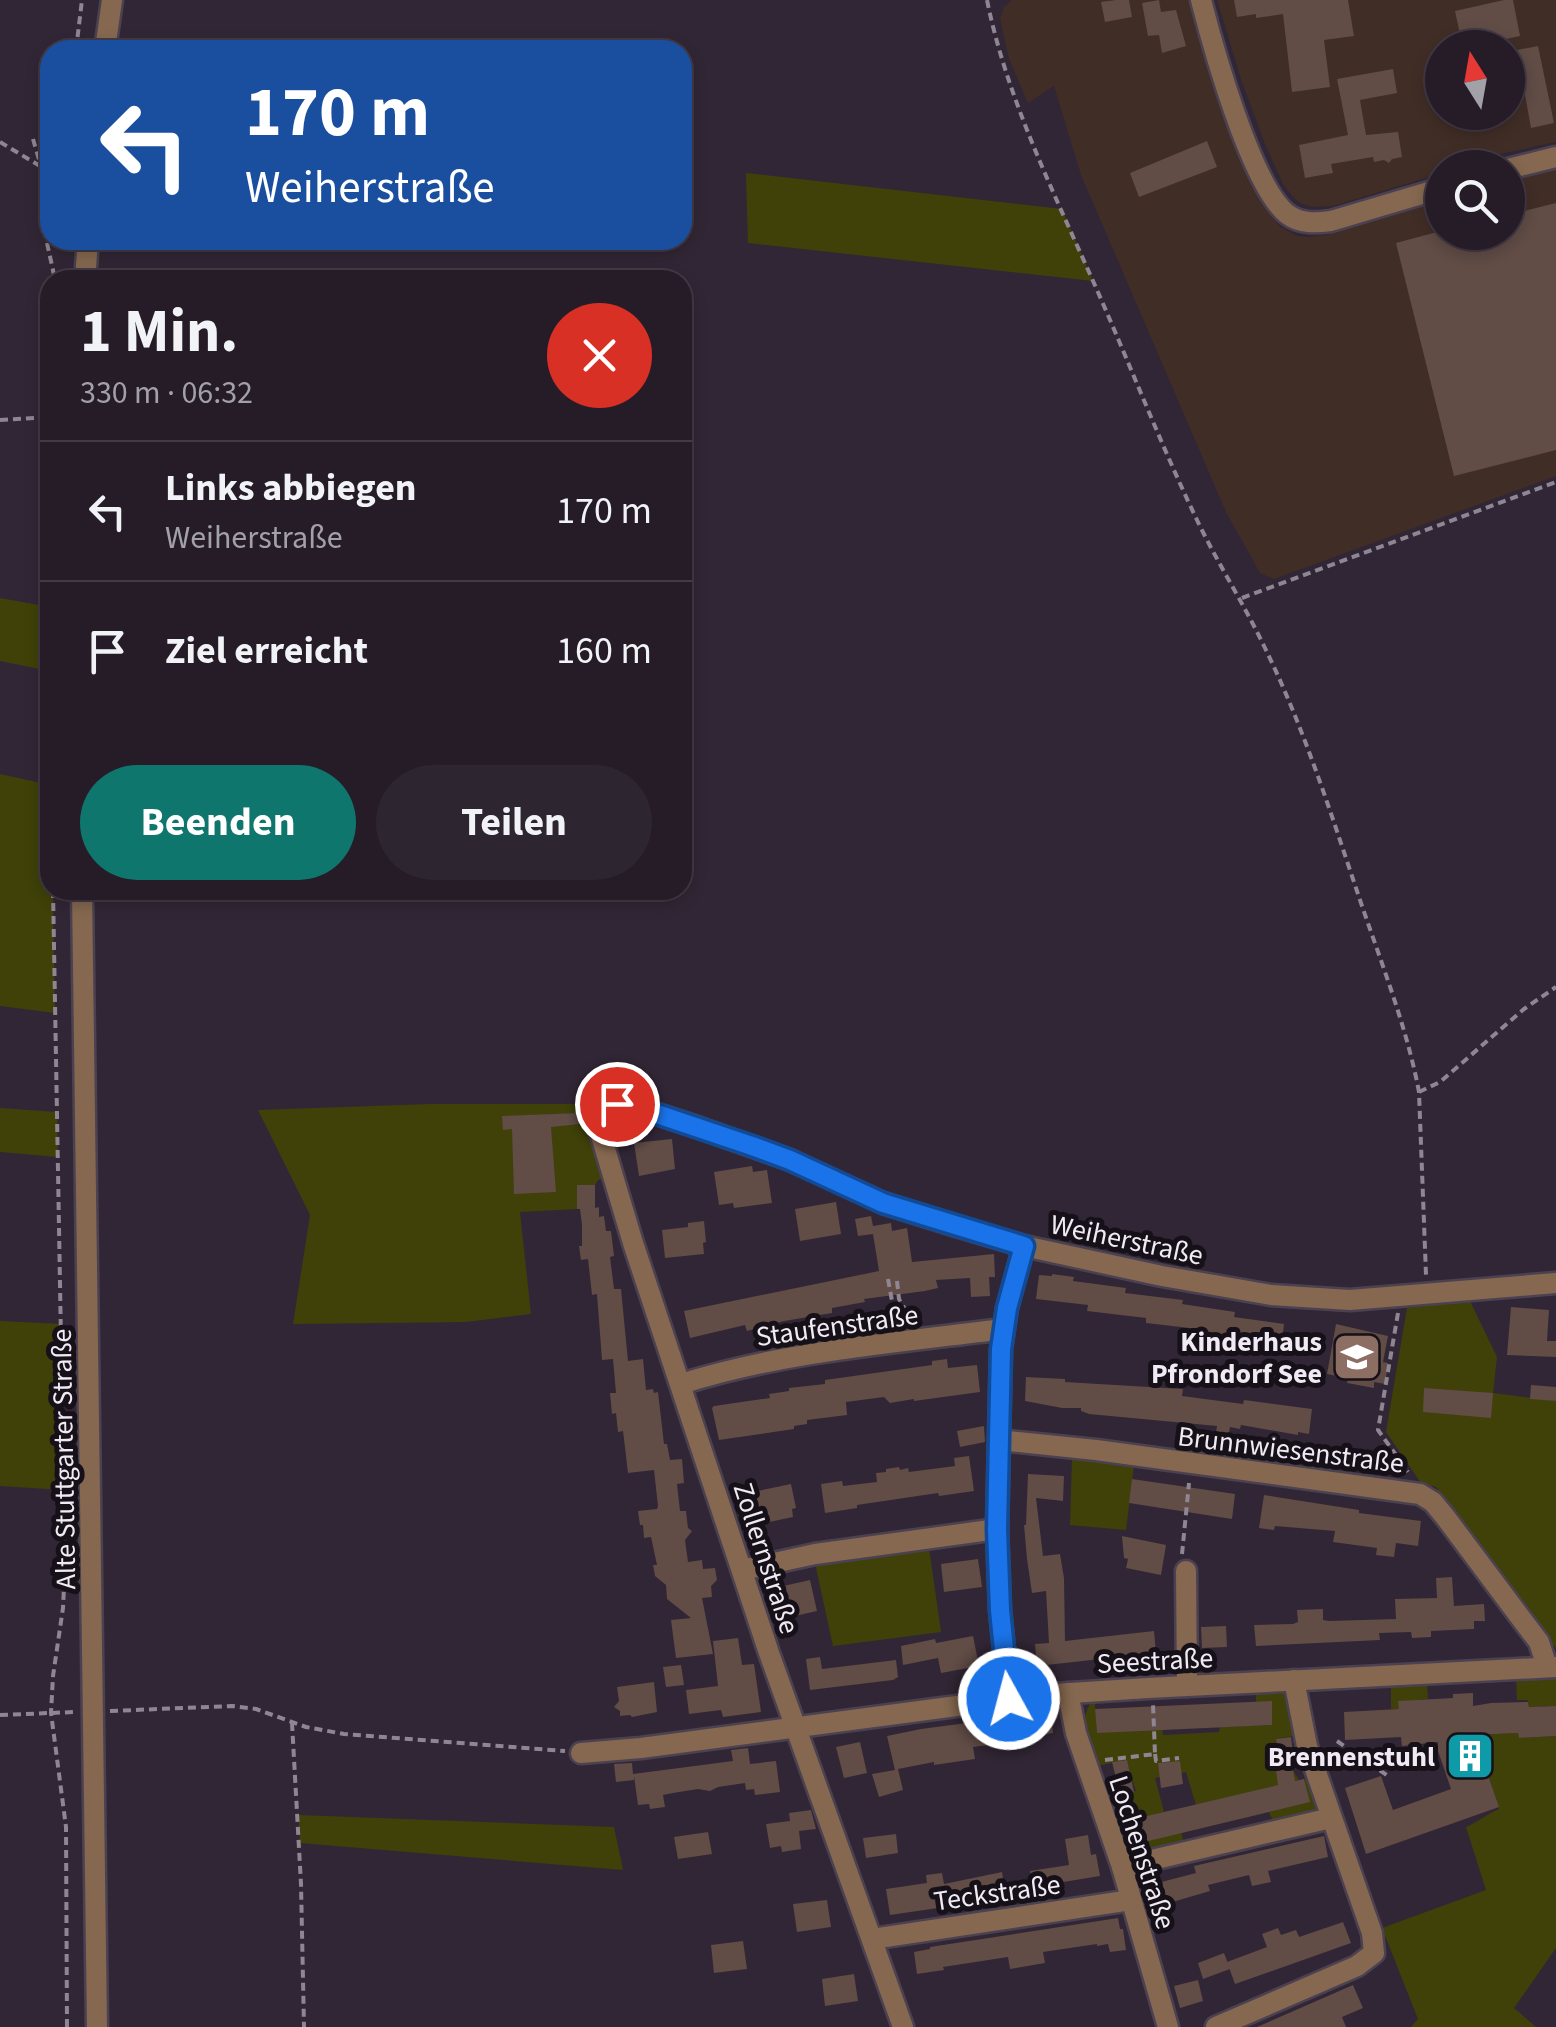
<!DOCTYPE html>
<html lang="de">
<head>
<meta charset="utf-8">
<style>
	body { margin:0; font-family:"Source Sans 3",sans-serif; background:#2d2530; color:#f1f3f6; height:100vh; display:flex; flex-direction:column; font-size:38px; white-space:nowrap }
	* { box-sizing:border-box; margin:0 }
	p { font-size:32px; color:#a3a1a8 }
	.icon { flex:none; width:55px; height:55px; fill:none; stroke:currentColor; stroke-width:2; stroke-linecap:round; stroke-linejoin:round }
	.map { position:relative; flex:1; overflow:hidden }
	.panel { position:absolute; left:40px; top:270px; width:652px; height:630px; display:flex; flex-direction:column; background:#251c28; border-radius:30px; box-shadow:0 5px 15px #0003,0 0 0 2px #423a45 }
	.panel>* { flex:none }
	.hud { position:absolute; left:40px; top:40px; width:652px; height:210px; border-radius:30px; box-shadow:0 5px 15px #0003,0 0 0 2px #423a45; background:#1a4fa0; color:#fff; overflow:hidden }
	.needle { width:65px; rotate:349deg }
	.fabs { position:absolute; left:1425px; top:30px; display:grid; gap:20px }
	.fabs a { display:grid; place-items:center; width:100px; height:100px; border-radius:50%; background:#251c28; box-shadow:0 5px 15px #0003,0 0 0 2px #423a45; font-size:50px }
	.pin { position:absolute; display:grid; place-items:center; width:85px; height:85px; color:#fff; margin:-42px; border:5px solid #fff; border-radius:50%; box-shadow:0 2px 10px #0007 }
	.me { position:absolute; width:110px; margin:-55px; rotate:353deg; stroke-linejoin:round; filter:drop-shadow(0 0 8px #0008) }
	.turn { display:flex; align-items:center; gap:35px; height:210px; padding:0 40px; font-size:45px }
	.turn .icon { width:130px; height:130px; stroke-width:2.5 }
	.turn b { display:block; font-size:70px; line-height:85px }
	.round { display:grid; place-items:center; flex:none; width:105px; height:105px; border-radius:52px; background:#2d2530 }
	.headline { display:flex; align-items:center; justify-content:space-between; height:170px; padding:0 40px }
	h1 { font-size:60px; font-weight:700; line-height:75px }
	.primary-button { display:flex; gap:20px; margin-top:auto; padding:20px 40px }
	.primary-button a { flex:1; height:115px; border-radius:60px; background:#0f766e; color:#fff; font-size:40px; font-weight:700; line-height:115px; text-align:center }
	.primary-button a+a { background:#2d2530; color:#f1f3f6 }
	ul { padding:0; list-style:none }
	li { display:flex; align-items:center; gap:30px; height:140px; padding:0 40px; border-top:2px solid #423a45 }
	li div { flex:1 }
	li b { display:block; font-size:38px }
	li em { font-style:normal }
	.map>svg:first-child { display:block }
	.industrial { fill:#402d26; fill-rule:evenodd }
	.green { fill:#3f4109 }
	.building { fill:#614c46 }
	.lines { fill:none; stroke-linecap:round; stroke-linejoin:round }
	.minor-casing { stroke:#4c4150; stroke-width:25 }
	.path { stroke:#8f8693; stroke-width:4; stroke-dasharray:8 5; stroke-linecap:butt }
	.minor { stroke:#85684f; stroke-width:20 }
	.route-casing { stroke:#114b97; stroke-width:25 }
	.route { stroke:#1a73e8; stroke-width:18 }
	.labels { text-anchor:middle; stroke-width:10; stroke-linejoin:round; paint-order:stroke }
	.street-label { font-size:28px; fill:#f1eaf4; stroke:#161118 }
	.poi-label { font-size:28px; font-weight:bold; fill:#f1eaf4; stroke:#161118; text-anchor:end }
</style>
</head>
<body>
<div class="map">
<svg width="1556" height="2027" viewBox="0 0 1556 2027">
	<rect width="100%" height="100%" fill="#312635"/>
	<!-- industrial -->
	<g class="industrial">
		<polygon points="1012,0 1191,0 1206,54 1244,162 1263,204 1279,226 1297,236 1309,237 1327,235 1442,201 1442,232 1508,232 1508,182 1556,169 1556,476 1274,579 1260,573 1226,512 1081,175 1054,86 1028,103 1009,59 1000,18 1004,7"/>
		<path d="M1217 0H1556V142L1476 159 1477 163 1460 167 1442 168V173L1333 206 1313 207 1302 204 1294 198 1283 184 1265 144 1242 82ZM1442 48H1508V112H1442Z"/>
	</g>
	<!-- green -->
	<g class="green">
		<polygon points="746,173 1062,209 1093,281 748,243"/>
		<polygon points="0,598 50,607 50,671 0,661"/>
		<polygon points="0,774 50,785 50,890 53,890 55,1013 0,1006"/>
		<polygon points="430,1104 576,1104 581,1108 604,1178 598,1180 595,1185 577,1186 577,1209 520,1212 531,1314 466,1322 293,1324 310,1215 258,1110"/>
		<polygon points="0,1108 57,1112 58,1157 0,1152"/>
		<polygon points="1470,1301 1497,1357 1493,1393 1556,1401 1556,1648 1547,1640 1436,1487 1421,1483 1386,1432 1407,1308"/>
		<polygon points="0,1321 62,1324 64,1490 0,1486"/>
		<polygon points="1072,1458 1134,1465 1126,1530 1070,1525"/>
		<polygon points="929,1548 941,1632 833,1646 815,1563"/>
		<polygon points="1556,1676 1556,1706 1529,1707 1528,1700 1517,1700 1516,1679"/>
		<polygon points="1427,1683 1428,1699 1399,1702 1399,1709 1391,1709 1391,1685"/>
		<path d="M1256 1692 1284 1693 1298 1735 1276 1739C1279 1762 1289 1761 1299 1780L1259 1790 1264 1813 1240 1819 1234 1796 1196 1805 1186 1772 1155 1778 1164 1812 1176 1810 1183 1840 1182 1846 1130 1860 1108 1798 1136 1791 1126 1760 1097 1766C1090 1746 1078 1723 1090 1704H1095L1097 1733 1162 1715 1163 1735 1219 1732 1220 1727 1271 1725 1272 1702H1256Z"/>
		<path d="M1518 1733 1519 1738 1556 1736V1948L1514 2008 1536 2027H1411L1418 2019 1382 1928 1486 1890 1466 1827C1478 1822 1487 1814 1499 1809L1475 1735Z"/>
		<polygon points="1314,1777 1322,1812 1275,1826 1269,1812 1309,1802 1304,1779"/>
		<polygon points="298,1815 614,1827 623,1870 300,1843"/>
	</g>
	<!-- building -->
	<g class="building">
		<polygon points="1116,0 1129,0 1132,17 1105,22 1101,2"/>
		<polygon points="1159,0 1161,12 1176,10 1186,46 1162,53 1159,35 1148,36 1142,3"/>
		<polygon points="1234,0 1348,0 1354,36 1324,40 1330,87 1292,92 1283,14 1256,18 1256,14 1237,17"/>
		<polygon points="1504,0 1513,0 1520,36 1463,48 1455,11"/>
		<polygon points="1538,46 1554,123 1531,128 1517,50"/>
		<polygon points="1393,69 1397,93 1360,100 1366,135 1398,132 1402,157 1392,159 1389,163 1384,160 1374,162 1373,157 1331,164 1333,173 1305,178 1299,145 1348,135 1337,79"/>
		<polygon points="1207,141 1217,167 1139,197 1130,173"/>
		<polygon points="1556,203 1556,450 1454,476 1396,243 1437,232 1508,232 1508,215"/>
		<polygon points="580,1113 580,1124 551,1127 556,1192 514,1194 512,1129 503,1130 502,1116"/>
		<polygon points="672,1139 675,1169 639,1176 634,1143"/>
		<polygon points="752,1166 753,1172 767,1170 772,1203 734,1208 733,1203 719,1205 714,1172"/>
		<polygon points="577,1185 595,1185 595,1208 599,1207 599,1217 604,1216 606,1231 611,1231 614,1256 610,1257 614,1289 621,1289 628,1361 643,1359 646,1390 653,1389 654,1393 658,1392 664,1444 667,1444 670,1460 682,1459 684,1483 677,1484 680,1511 686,1511 688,1528 692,1531 685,1540 688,1562 702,1560 703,1569 715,1568 717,1580 711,1586 712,1597 702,1598 713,1654 676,1658 671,1620 691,1618 667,1599 666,1585 655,1576 653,1565 657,1565 651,1537 644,1538 643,1525 640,1525 638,1511 657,1509 658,1506 654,1470 628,1473 623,1431 618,1432 616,1413 612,1414 610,1393 616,1393 613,1359 602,1360 597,1294 592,1295 588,1259 581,1260 579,1246 582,1246 582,1225 580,1209 577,1209"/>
		<polygon points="836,1202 841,1234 800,1241 795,1209"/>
		<polygon points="871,1216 873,1226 891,1223 892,1231 907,1228 912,1262 994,1254 995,1277 989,1277 990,1296 971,1297 970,1278 936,1280 938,1288 925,1291 864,1299 865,1302 832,1308 832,1313 784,1321 747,1331 745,1325 690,1338 684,1311 879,1271 873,1234 858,1236 855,1219"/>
		<polygon points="704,1221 706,1242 703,1243 704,1254 665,1258 662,1230 688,1227 688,1223"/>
		<polygon points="1052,1274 1074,1277 1073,1281 1126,1288 1125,1293 1183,1300 1182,1304 1235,1312 1234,1317 1284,1324 1281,1349 1247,1344 1248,1340 1198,1333 1198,1329 1146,1323 1146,1318 1087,1311 1088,1305 1036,1299 1039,1275 1052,1276"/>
		<polygon points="1511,1307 1549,1310 1547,1341 1556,1341 1556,1357 1507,1355"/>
		<polygon points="1336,1324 1388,1336 1383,1362 1388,1363 1385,1384 1374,1382 1374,1388 1347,1383 1348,1378 1327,1374"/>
		<polygon points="947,1359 948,1368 977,1365 980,1392 914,1401 914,1399 890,1403 884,1397 846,1402 847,1415 807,1420 807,1424 794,1426 794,1429 719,1440 712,1408 714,1406 770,1398 769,1394 789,1391 789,1388 825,1384 825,1380 932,1365 932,1361"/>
		<polygon points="1026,1377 1065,1379 1065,1382 1183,1389 1182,1396 1243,1404 1244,1400 1312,1409 1309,1434 1298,1432 1298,1435 1241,1425 1240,1429 1230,1427 1225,1454 1213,1452 1217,1426 1089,1414 1081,1411 1081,1408 1062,1408 1025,1401"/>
		<polygon points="1531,1385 1556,1387 1556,1401 1530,1399"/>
		<polygon points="1424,1388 1493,1393 1491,1418 1423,1412"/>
		<polygon points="984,1426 985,1442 960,1447 957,1431"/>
		<polygon points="969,1456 974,1491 939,1496 938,1493 857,1505 857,1508 825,1513 821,1484 842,1481 843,1486 877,1482 876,1473 886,1472 886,1469 899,1467 900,1470 908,1468 909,1472 955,1466 954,1458"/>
		<polygon points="1028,1474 1064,1476 1063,1501 1036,1498 1043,1556 1060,1554 1064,1578 1065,1641 1154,1631 1156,1653 1037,1666 1035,1644 1049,1643 1046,1591 1032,1593 1027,1559 1024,1525 1026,1525"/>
		<polygon points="1132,1479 1235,1494 1232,1519 1129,1503"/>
		<polygon points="791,1484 796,1508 792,1509 793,1517 760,1524 759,1517 754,1518 752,1505 756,1504 753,1492"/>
		<polygon points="1264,1495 1359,1510 1359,1513 1421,1521 1418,1546 1396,1543 1394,1557 1376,1555 1377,1548 1333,1542 1335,1531 1275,1526 1274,1530 1259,1528"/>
		<polygon points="1122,1536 1166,1545 1161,1575 1126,1568 1128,1559 1124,1558"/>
		<polygon points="978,1559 982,1587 944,1592 941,1564"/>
		<polygon points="1452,1577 1454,1606 1484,1604 1485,1621 1474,1621 1474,1629 1431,1631 1431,1637 1412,1638 1411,1632 1379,1633 1380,1640 1256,1646 1254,1625 1293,1624 1298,1622 1297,1610 1323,1609 1323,1620 1329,1621 1396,1619 1395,1599 1437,1598 1436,1578"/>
		<polygon points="810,1580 817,1611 786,1618 779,1587"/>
		<polygon points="1226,1626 1227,1647 1202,1648 1201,1627"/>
		<polygon points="973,1636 979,1666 941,1673 938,1658 903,1665 901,1646 935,1639 936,1643"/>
		<polygon points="738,1638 742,1665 754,1664 761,1712 723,1717 721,1710 689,1714 686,1690 718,1686 713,1641"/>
		<polygon points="820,1657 822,1669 896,1660 898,1677 893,1680 810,1690 806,1659"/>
		<polygon points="681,1665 684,1685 666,1687 663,1667"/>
		<polygon points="654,1682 657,1712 632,1717 630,1715 620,1716 620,1711 614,1707 619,1701 617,1687"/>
		<polygon points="1473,1693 1473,1706 1491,1703 1528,1702 1529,1707 1556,1706 1556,1736 1519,1738 1518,1733 1474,1735 1499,1807 1366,1854 1345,1788 1381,1776 1393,1810 1451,1789 1438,1751 1438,1742 1402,1746 1401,1737 1345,1740 1344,1712 1399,1709 1398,1701 1453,1698 1453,1694"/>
		<polygon points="1272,1701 1272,1725 1097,1733 1095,1709"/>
		<polygon points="1051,1712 1053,1733 1010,1739 1011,1742 973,1747 975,1759 934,1765 934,1762 898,1769 903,1790 879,1797 872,1774 895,1770 887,1736 921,1729"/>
		<polygon points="1291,1737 1293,1752 1285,1754 1290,1753 1295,1781 1304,1779 1310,1802 1132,1845 1126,1821 1278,1785 1274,1755 1278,1754 1276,1739"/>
		<polygon points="860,1742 867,1773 844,1778 836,1747"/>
		<polygon points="748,1748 750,1764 776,1761 780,1792 755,1795 754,1789 746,1790 745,1783 718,1787 710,1791 698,1789 673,1793 663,1795 665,1807 650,1809 649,1804 638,1805 634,1776 634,1780 616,1782 614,1764 632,1763 633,1774 733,1761 731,1750"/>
		<polygon points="1127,1760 1134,1792 1120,1794 1112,1762"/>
		<polygon points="1180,1761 1183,1784 1161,1788 1158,1763"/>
		<polygon points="811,1810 816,1829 799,1831 801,1849 782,1852 781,1846 770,1848 766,1824 790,1821 789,1813"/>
		<polygon points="708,1832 712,1854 678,1859 674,1837"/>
		<polygon points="896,1834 898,1853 866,1858 863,1838"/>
		<polygon points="1088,1835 1091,1855 1096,1854 1100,1876 1057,1883 1058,1890 1033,1894 1030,1871 1069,1865 1065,1839"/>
		<polygon points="1324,1836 1328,1857 1268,1871 1271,1882 1252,1886 1249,1875 1208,1885 1210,1891 1152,1908 1146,1886 1196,1873 1194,1866"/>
		<polygon points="1002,1872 1006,1898 890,1915 886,1889 927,1883 926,1875 942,1873 944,1884"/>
		<polygon points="827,1900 831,1927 797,1932 793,1904"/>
		<polygon points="1118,1918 1120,1929 1123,1929 1126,1950 1110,1952 1108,1944 1097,1946 1097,1944 1043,1952 1045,1963 1010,1969 1008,1957 943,1967 944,1970 917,1974 914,1952 930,1949 930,1947"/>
		<polygon points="1343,1922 1351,1943 1235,1984 1227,1962 1267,1947 1262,1934 1278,1928 1281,1935 1296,1930 1299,1937"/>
		<polygon points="743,1941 747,1969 714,1973 711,1945"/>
		<polygon points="1224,1953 1230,1969 1203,1979 1198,1963"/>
		<polygon points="854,1974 858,2001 825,2006 822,1979"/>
		<polygon points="1198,1980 1203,2001 1180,2008 1174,1986"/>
		<polygon points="1353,1985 1363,2008 1342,2017 1346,2027 1257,2027"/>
	</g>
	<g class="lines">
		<!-- minor casing -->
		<g class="minor-casing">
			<g id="minor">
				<path d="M1201 0C1213 47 1251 185 1287 214 1300 224 1316 223 1331 221L1442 188"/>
				<polyline points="105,50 112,0"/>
				<polyline points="1508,169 1556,157"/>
				<polyline points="85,280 88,240"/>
				<polyline points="82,890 97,2027"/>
				<path d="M681 1384C785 1351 895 1343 1003 1329"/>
				<polyline points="999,1440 1096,1450 1420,1494 1433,1502 1446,1518 1520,1617 1539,1642 1547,1667"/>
				<polyline points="742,1570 815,1554 997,1529"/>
				<polyline points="1186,1571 1187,1686"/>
				<polyline points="1068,1693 1076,1733 1122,1867 1168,2027"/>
				<polyline points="1009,1699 1000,1610 997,1529 1001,1349 1007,1308 1024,1246"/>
				<polyline points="581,1753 641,1748 1040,1695 1148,1688 1556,1667"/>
				<polyline points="1122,1867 1331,1818"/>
				<polyline points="872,1939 1131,1900"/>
				<polyline points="903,2027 769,1653 633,1243 591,1102 642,1109 700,1128 790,1160 883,1203 953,1225 1024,1246 1162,1276 1271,1295 1350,1300 1556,1283"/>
				<polyline points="1216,2027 1357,1966 1374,1953 1372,1933 1307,1746 1294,1680"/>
			</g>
		</g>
		<!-- path -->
		<g class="path">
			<path d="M987 0C1007 100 1056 197 1097 290 1131 367 1161 445 1197 520 1218 564 1244 604 1265 648 1305 730 1332 817 1361 903 1382 965 1407 1028 1419 1092L1426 1275"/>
			<polyline points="76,50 82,0"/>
			<polyline points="33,139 40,163"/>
			<path d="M50 141C29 186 46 234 55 280"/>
			<polyline points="0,142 50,172"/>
			<polyline points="0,420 50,417"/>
			<polyline points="50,531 50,618"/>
			<polyline points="1242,598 1556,482"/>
			<polyline points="53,890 65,1565 63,1608 53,1676 51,1713 66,1827 67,2027"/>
			<polyline points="1419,1092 1440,1082 1524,1009 1556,987"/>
			<polyline points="888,1279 896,1323"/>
			<polyline points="897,1281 899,1299 912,1321"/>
			<polyline points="1398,1313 1378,1430 1408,1472"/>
			<polyline points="1182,1554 1189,1483"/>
			<polyline points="110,1711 232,1706 256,1709 306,1727 344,1734 565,1751"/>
			<polyline points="0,1715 75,1712"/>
			<polyline points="292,1723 301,1884 304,2027"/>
			<polyline points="1337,1741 1388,1776"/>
			<polyline points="1155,1754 1156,1761 1179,1758"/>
			<polyline points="1105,1760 1155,1754 1153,1704"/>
		</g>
		<!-- minor -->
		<use href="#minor" class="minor"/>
	</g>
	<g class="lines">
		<!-- route casing -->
		<g class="route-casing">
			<polyline id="route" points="617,1104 642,1109 752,1146 790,1160 883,1203 1024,1246 1007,1308 1001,1349 997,1529 1000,1610 1009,1699"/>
		</g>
		<!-- route -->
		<use href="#route" class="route"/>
	</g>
	<!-- icons -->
	<defs>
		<g id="school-square" transform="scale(2.5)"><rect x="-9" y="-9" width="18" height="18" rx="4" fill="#8d6e63" stroke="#161118"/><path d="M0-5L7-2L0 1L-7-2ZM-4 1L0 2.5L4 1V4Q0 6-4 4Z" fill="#fff"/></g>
		<g id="building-square" transform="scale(2.5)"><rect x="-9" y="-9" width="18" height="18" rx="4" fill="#0f9aa8" stroke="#161118"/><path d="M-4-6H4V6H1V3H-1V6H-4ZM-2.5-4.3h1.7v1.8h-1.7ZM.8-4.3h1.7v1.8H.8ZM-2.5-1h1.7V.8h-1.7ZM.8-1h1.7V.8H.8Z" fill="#fff"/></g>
	</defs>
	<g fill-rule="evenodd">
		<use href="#school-square" x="1357" y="1357"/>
		<use href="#building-square" x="1470" y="1756"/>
	</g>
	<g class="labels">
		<!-- street labels -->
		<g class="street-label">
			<text transform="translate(1127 1239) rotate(12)" y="10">Weiherstraße</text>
			<text transform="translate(837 1325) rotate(-8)" y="10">Staufenstraße</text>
			<text transform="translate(1291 1449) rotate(7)" y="10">Brunnwiesenstraße</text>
			<text transform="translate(63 1459) rotate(-91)" y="10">Alte Stuttgarter Straße</text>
			<text transform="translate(767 1558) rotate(72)" y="10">Zollernstraße</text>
			<text transform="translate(1155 1660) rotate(-3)" y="10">Seestraße</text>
			<text transform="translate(1143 1852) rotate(72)" y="10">Lochenstraße</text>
			<text transform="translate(997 1892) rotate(-8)" y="10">Teckstraße</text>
		</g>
		<!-- poi labels -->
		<g class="poi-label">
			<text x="1322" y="1351">Kinderhaus<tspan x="1322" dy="32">Pfrondorf See</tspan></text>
			<text x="1435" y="1766">Brennenstuhl</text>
		</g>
	</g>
</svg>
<div class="fabs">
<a><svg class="needle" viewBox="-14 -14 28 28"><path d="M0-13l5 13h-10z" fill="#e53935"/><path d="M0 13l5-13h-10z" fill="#a3a1a8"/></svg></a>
<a><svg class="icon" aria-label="search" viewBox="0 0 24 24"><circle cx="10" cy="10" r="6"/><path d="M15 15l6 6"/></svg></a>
</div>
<div class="pin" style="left:617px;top:1104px;background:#d93025"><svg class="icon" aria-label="arrive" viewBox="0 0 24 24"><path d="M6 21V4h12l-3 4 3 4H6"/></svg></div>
<svg class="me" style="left:1009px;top:1699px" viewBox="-20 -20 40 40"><circle r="17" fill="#1a73e8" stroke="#fff" stroke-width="3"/><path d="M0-11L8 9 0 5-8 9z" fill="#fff"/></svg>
<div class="hud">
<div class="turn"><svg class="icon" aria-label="left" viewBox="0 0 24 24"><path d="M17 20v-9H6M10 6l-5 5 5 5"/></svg><div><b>170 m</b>Weiherstraße</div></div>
</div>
<section class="panel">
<div class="headline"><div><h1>1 Min.</h1><p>330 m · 06:32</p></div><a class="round" style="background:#d93025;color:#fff"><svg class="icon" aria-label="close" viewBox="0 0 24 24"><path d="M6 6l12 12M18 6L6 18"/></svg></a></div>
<ul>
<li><svg class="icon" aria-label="left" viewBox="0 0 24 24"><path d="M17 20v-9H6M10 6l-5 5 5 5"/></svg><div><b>Links abbiegen</b><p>Weiherstraße</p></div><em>170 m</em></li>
<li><svg class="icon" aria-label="arrive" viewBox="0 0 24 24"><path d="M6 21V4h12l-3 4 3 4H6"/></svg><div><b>Ziel erreicht</b></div><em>160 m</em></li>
</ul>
<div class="primary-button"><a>Beenden</a><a>Teilen</a></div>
</section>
</div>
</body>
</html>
